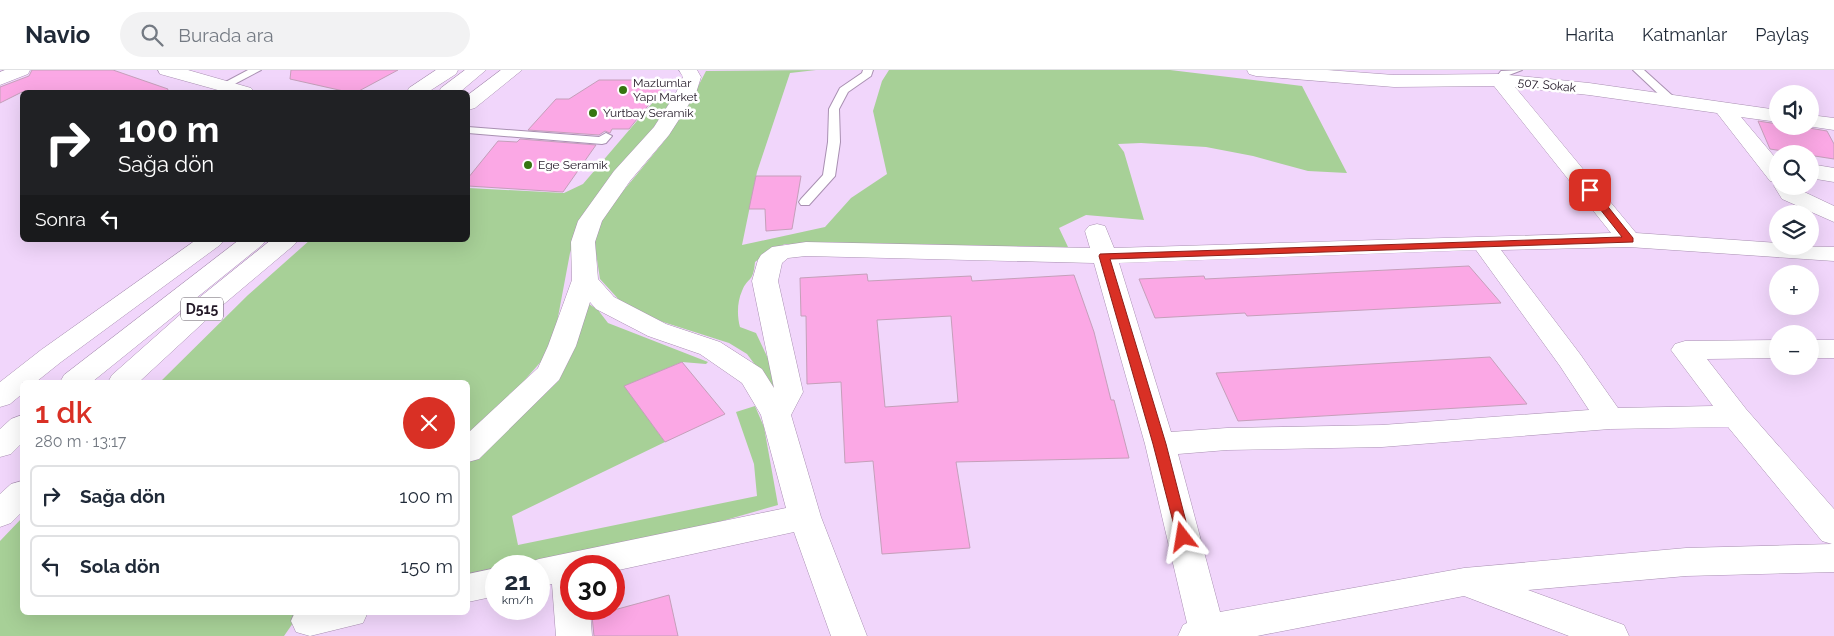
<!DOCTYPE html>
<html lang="tr">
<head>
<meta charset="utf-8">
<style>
	body { margin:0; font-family:Raleway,sans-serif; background:#f2f2f3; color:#1f2937; height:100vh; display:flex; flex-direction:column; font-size:19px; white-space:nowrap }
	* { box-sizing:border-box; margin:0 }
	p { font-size:16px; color:#747a83 }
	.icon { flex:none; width:28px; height:28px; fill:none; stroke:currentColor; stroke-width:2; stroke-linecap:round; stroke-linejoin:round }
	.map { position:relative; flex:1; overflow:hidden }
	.details { position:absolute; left:20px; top:310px; width:450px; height:235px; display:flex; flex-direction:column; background:#fff; border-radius:8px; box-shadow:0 5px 20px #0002 }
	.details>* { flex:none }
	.guide { position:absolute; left:20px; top:20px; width:450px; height:152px; border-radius:8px; box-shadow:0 5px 20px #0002; background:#202124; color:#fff; overflow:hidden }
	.tools { position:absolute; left:1769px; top:15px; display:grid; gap:10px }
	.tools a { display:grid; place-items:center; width:50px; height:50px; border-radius:50%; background:#fff; box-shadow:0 5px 20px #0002; font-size:25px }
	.speed { position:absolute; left:485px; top:485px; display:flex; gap:10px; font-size:25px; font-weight:700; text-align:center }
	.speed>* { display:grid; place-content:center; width:65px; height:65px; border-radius:50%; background:#fff; box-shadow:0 5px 20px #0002; line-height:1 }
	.speed small { font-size:12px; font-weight:400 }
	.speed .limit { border:8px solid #d22; background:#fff; color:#111 }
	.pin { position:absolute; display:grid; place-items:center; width:42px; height:42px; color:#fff; margin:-21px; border-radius:10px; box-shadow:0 2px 8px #0006 }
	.me { position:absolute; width:55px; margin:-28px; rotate:346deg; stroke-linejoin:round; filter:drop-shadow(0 0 4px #0008) }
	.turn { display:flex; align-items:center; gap:18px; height:105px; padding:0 15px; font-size:22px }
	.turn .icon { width:65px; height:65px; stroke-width:2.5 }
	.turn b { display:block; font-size:35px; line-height:42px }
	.then { display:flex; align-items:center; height:48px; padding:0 15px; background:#0003; gap:10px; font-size:19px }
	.round { display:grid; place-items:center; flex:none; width:52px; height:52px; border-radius:26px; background:#f2f2f3 }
	.overview { display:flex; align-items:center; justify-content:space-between; height:85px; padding:0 15px }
	h1 { font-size:30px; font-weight:600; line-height:38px; color:#d93025 }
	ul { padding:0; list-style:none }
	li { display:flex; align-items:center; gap:15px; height:62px; margin:0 10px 8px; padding:0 5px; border:2px solid #e0e1e3; border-radius:8px }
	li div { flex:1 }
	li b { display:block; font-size:19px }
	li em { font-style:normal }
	header { display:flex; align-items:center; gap:30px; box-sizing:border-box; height:70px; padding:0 25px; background:#fff; border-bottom:1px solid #e0e1e3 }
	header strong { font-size:24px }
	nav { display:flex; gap:28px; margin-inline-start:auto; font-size:18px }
	.search { width:350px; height:45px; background:#f2f2f3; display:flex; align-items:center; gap:12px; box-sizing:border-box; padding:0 18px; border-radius:28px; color:#747a83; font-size:19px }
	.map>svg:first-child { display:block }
	.green { fill:#a7d097 }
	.building { fill:#fba8e5; stroke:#c59fba; fill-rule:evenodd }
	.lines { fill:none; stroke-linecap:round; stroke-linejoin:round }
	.service-casing { stroke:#a990b2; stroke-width:2 }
	.minor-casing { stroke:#a990b2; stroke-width:1 }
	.trunk-casing { stroke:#a990b2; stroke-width:1 }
	.service { fill:#fff; fill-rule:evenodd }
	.minor { fill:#fff; fill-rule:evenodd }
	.trunk { fill:#fff; fill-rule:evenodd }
	.route { fill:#d93025; stroke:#8d1f18 }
	.poi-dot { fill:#367510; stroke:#fff; stroke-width:2 }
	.labels { text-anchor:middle; stroke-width:5; stroke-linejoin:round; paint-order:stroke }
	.far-poi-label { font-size:12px; fill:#221826; stroke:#fff; text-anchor:start }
	.far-street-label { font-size:12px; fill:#221826; stroke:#fff }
	.shield { fill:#fff; stroke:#645d67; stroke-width:1 }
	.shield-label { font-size:14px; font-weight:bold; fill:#221826 }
</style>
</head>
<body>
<header>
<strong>Navio</strong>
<div class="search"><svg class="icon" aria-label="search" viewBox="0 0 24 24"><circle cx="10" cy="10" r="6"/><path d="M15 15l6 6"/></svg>Burada ara</div>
<nav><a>Harita</a><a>Katmanlar</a><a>Paylaş</a></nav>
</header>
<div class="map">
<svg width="1834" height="566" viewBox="0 0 1834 566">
	<rect width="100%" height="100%" fill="#f1d6fb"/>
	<!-- green -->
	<g class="green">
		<path d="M816 0 790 3 757 102 742 175 825 157 851 128 887 104 873 41 882 11 889 0H1170L1302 16 1347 103 1308 101 1253 86 1206 77 1141 73 1118 74 1124 82 1144 150 1086 145 1059 158 1068 177 785 174 771 180 755 192C753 214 748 206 742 221 737 232 737 246 740 257L756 263 780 314 777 324 747 284 729 273 663 252 622 233 600 209 594 170 605 143 666 69 688 36 706 1Z"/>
		<polygon points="654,31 671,31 645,71 582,148 570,183 552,279 516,320 468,368 468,312 160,312 248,225 310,170 468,170 468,118 564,123 583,114"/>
		<polygon points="583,230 598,240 608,253 708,292 706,294 682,292 625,316 665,372 512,446 518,475 757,426 754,394 736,342 755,336 764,357 778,435 656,470 518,496 496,496 496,501 468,507 468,392 541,322"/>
		<polygon points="22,448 22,542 300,543 284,566 0,566 0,471"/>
	</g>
	<!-- building -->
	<g class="building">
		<polygon points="32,0 113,0 168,19 167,22 22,22 0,33 0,17 29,6"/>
		<polygon points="291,0 398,0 357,22 348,22 290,9"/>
		<polygon points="599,10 669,10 629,59 612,59 610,63 605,61 599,65 528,60 556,29 569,29"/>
		<polygon points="1758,51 1778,54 1778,56 1797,56 1827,61 1834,74 1834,89 1770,79"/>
		<polygon points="520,69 596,75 563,122 468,116 468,108 498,71 517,72"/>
		<polygon points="756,106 801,106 792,159 766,161 765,139 749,139"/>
		<polygon points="1469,196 1501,233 1247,246 1245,243 1155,248 1139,209 1204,206 1205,209"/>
		<path d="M867 204 868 211 971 206 972 211 1074 205 1094 262 1111 330H1114L1129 388 956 392 970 478 882 484 873 391 845 393 841 312 807 314 806 246H801L800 208ZM951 246 958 332 885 337 877 250Z"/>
		<polygon points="1490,287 1527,334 1238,351 1216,303"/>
		<polygon points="682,292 725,344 665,372 624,316"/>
		<polygon points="669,525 678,566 594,566 592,546"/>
	</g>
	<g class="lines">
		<!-- service casing -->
		<g class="service-casing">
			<g id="service">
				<polygon points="248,0 261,0 227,18 223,19 218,16"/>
				<polygon points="863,0 873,0 871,6 848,22 839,39 840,72 835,106 809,135 801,135 799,132 801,129 823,105 828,72 829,39 840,18 862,3"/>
				<polygon points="1522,0 1509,5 1503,12 1495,12 1494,10 1501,1"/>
				<polygon points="1633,0 1644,0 1675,28 1676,30 1675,32 1667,32"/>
				<polygon points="468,57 599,67 606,63 612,66 606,73 602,74 468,63"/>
			</g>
		</g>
		<!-- minor casing -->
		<g class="minor-casing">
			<g id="minor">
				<polygon points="5,0 30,0 28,4 0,15 0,2"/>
				<polygon points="158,0 188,0 251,18 254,22 225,22 160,4"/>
				<polygon points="436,0 458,0 456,4 428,22 407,22 409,18"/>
				<path d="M679 0H697L701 7 696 23 669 65 630 111 602 151 595 172 598 209 614 227 666 254 720 272 762 299 774 318 752 211 758 190 761 185 772 177 806 172 1090 178 1085 161 1089 156 1097 154 1105 156 1114 178 1611 163 1494 16 1394 17 1256 6 1249 4 1247 0H1327L1394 5 1499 4 1589 13 1778 40V52L1741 47 1778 91V116H1796L1798 119 1834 136V152L1782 129 1774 116 1776 112 1770 111 1717 43 1589 25 1515 17 1636 163 1778 173V176L1834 177V191L1629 177 1501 180 1580 284 1618 338 1713 336 1671 280 1675 274 1685 271 1778 270V288L1707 289 1746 339 1834 439V502L1686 506 1528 520 1624 555 1629 566H1569L1464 526 1257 566H1178L1183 555 1187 553 1145 374 1094 193 806 186 788 188 782 193 778 211 803 322 791 345 821 447 867 566H831L794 462 614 501V496H571V539H590L592 566H556L552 514 539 517V496H525L527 493 539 489 786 438 761 345 742 313 700 284 648 266 596 239 590 232 576 276 559 310 479 389 468 392V363L538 298 548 276 572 210 571 172 578 151 614 101 654 57 676 23 683 7ZM1476 180 1560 296 1589 340 1382 355 1227 358 1171 362 1119 193ZM1728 357 1822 471 1832 474 1686 478 1464 498 1220 542 1178 384 1227 380 1382 377 1610 359Z"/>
				<polygon points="1810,45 1834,48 1834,60 1807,56 1810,56"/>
				<polygon points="1810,94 1834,98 1834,112 1810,108"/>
				<polygon points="196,170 224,170 220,175 61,292 36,312 22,312 22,324 10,334 0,337 0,312 41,280"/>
				<rect x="1810" y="270" width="24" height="18"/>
				<polygon points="496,498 496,526 468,532 468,504"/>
				<polygon points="295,542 368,542 363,553 310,566 296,562 291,551"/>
			</g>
		</g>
		<!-- trunk casing -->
		<g class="trunk-casing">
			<g id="trunk">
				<polygon points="465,0 486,0 460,22 439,22 441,18"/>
				<polygon points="501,0 522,0 475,38 468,40 468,25"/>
				<polygon points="239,170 266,170 262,175 92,312 60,312 64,305"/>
				<polygon points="271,170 298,170 294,175 218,239 139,312 108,312 112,305 200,227"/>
				<polygon points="22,345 22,373 11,384 0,387 0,359 11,349"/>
				<polygon points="22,411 22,442 11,453 0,457 0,424 11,414"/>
			</g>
		</g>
		<!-- service -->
		<use href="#service" class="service"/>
		<!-- minor -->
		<use href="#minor" class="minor"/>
		<!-- trunk -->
		<use href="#trunk" class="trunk"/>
	</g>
	<!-- route -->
	<polygon class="route" points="1590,117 1593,118 1633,168 1633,172 1110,189 1166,374 1190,467 1188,471 1183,472 1178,471 1153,374 1099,186 1100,184 1622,167 1585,120"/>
	<!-- markers -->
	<g class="poi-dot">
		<circle cx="623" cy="20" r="5"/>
		<circle cx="593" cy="43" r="5"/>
		<circle cx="528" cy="95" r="5"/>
	</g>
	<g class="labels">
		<!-- far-poi labels -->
		<g class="far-poi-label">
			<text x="633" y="17">Mazlumlar<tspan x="633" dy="14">Yapı Market</tspan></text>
			<text x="603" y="47">Yurtbay Seramik</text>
			<text x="538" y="99">Ege Seramik</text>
		</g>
		<!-- far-street labels -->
		<g class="far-street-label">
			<text transform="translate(1547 15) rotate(6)" y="4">507. Sokak</text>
		</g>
		<!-- shield labels -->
		<rect class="shield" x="181" y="227.5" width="42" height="23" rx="4"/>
		<g class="shield-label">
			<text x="202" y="244">D515</text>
		</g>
	</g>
</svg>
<div class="tools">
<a><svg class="icon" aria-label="sound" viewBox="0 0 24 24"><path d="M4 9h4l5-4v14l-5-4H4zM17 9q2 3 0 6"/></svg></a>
<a><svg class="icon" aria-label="search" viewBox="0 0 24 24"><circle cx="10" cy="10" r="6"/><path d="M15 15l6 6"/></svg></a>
<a><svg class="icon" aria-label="layers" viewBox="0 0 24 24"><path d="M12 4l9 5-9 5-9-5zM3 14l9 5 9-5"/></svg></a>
<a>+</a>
<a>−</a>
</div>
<div class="speed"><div>21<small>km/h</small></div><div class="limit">30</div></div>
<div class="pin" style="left:1590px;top:120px;background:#d93025"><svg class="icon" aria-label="arrive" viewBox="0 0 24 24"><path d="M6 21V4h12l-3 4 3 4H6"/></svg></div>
<svg class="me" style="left:1183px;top:467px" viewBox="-20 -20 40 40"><path d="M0-17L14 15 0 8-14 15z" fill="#d93025" stroke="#fff" stroke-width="4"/></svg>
<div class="guide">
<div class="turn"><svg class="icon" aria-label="right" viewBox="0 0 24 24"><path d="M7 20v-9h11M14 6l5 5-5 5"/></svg><div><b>100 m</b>Sağa dön</div></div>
<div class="then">Sonra<svg class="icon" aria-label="left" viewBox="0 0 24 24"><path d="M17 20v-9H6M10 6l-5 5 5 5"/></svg></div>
</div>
<section class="details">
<div class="overview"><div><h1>1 dk</h1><p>280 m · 13:17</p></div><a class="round" style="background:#d93025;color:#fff"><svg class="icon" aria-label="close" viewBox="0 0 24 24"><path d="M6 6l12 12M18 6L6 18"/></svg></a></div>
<ul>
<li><svg class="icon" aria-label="right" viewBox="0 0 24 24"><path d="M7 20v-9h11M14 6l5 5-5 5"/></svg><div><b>Sağa dön</b></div><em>100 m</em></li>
<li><svg class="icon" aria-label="left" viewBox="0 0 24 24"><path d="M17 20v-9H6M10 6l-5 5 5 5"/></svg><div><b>Sola dön</b></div><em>150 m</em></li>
</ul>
</section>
</div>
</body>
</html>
